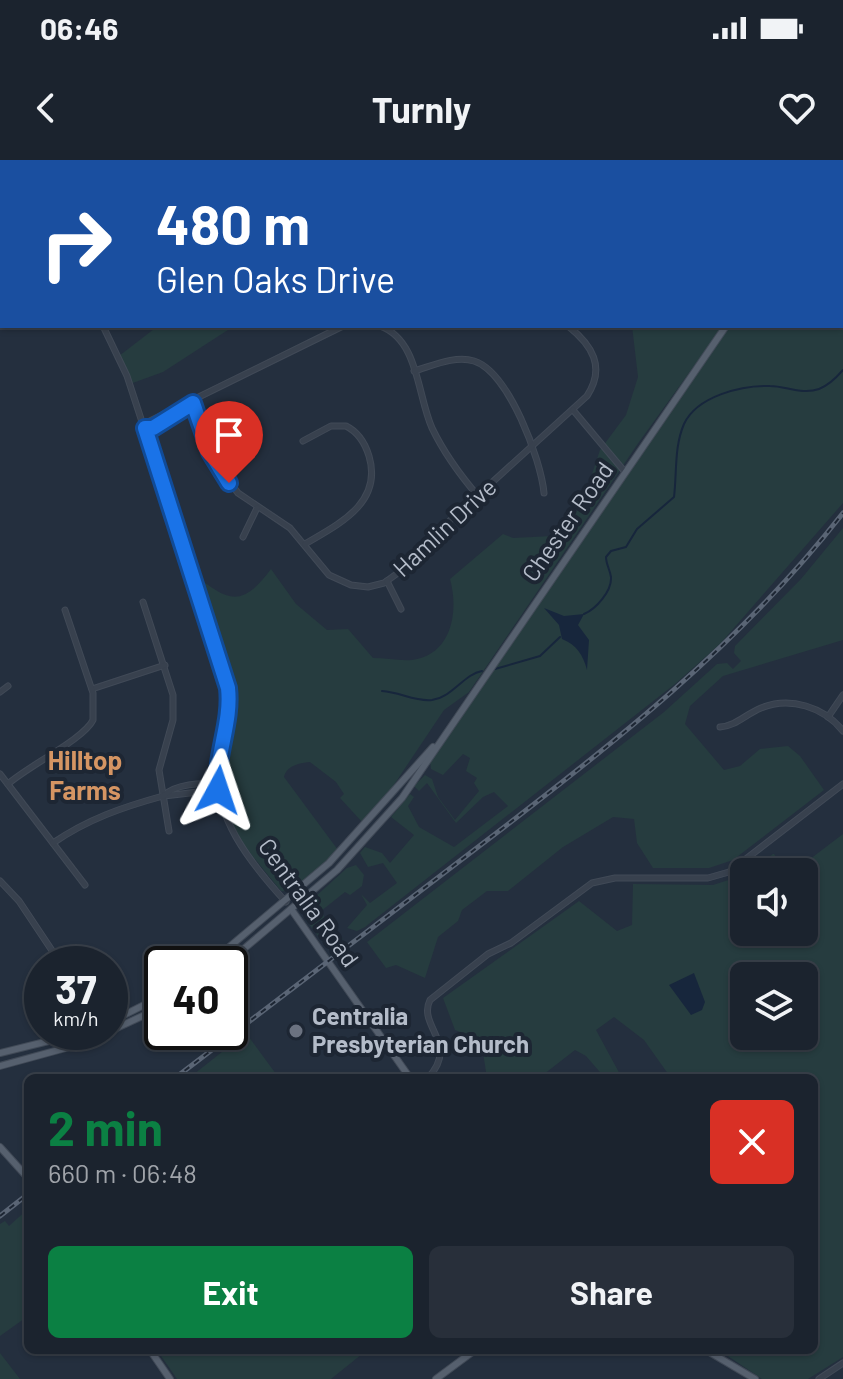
<!DOCTYPE html>
<html lang="en">
<head>
<meta charset="utf-8">
<style>
	body { margin:0; font-family:Barlow,sans-serif; background:#282f3a; color:#f1f3f6; height:100vh; display:flex; flex-direction:column; font-size:30px; white-space:nowrap }
	* { box-sizing:border-box; margin:0 }
	p { font-size:26px; color:#a0a4aa }
	.icon { flex:none; width:44px; height:44px; fill:none; stroke:currentColor; stroke-width:2; stroke-linecap:round; stroke-linejoin:round }
	.map { position:relative; flex:1; overflow:hidden }
	.side { position:absolute; left:24px; top:914px; width:794px; height:280px; display:flex; flex-direction:column; background:#1b232e; border-radius:12px; box-shadow:0 2px 6px #0004,0 0 0 2px #39404a }
	.side>* { flex:none }
	.banner { position:absolute; left:0px; top:0px; width:844px; height:168px; box-shadow:0 2px 6px #0004,0 0 0 2px #39404a; background:#1a4fa0; color:#fff; overflow:hidden }
	.buttons { position:absolute; left:730px; top:698px; display:grid; gap:16px }
	.buttons a { display:grid; place-items:center; width:88px; height:88px; border-radius:12px; background:#1b232e; box-shadow:0 2px 6px #0004,0 0 0 2px #39404a; font-size:40px }
	.speed { position:absolute; left:24px; top:786px; display:flex; gap:16px; font-size:40px; font-weight:700; text-align:center }
	.speed>* { display:grid; place-content:center; width:104px; height:104px; border-radius:50%; background:#1b232e; box-shadow:0 2px 6px #0004,0 0 0 2px #39404a; line-height:1 }
	.speed small { font-size:20px; font-weight:400 }
	.speed .limit { border:4px solid #111; border-radius:12px; background:#fff; color:#111 }
	.pin { position:absolute; display:grid; place-items:center; width:68px; height:68px; color:#fff; margin:-82px -34px; border-radius:50% 50% 50% 0; rotate:-45deg; box-shadow:0 0 8px #0007 }
	.pin .icon { rotate:45deg }
	.me { position:absolute; width:88px; margin:-44px; rotate:5deg; stroke-linejoin:round; filter:drop-shadow(0 0 6px #0008) }
	.turn { display:flex; align-items:center; gap:28px; height:168px; padding:0 24px; font-size:36px }
	.turn .icon { width:104px; height:104px; stroke-width:2.5 }
	.turn b { display:block; font-size:56px; line-height:68px }
	.round { display:grid; place-items:center; flex:none; width:84px; height:84px; border-radius:12px; background:#282f3a }
	.summary { display:flex; align-items:center; justify-content:space-between; height:136px; padding:0 24px }
	h1 { font-size:48px; font-weight:700; line-height:60px; color:#0b8043 }
	.button { display:flex; gap:16px; margin-top:auto; padding:16px 24px }
	.button a { flex:1; height:92px; border-radius:12px; background:#0b8043; color:#fff; font-size:32px; font-weight:700; line-height:92px; text-align:center }
	.button a+a { background:#282f3a; color:#f1f3f6 }
	.status { display:flex; justify-content:space-between; align-items:center; height:56px; padding:0 40px; background:#1b232e; direction:ltr }
	.status svg { height:22px; fill:currentColor }
	header { display:flex; justify-content:space-between; align-items:center; height:104px; padding:0 24px; background:#1b232e; font-size:36px; font-weight:700 }
	.map>svg:first-child { display:block }
	.green { fill:#263c3f; fill-rule:evenodd }
	.water { fill:#17263c }
	.lines { fill:none; stroke-linecap:round; stroke-linejoin:round }
	.stream { stroke:#17263c; stroke-width:2 }
	.minor-casing { stroke:#414a57; stroke-width:7 }
	.major-casing { stroke:#414a57; stroke-width:8 }
	.minor { stroke:#38414e; stroke-width:5 }
	.major { stroke:#56606e; stroke-width:6 }
	.rail-casing { stroke:#5a6575; stroke-width:5 }
	.rail { stroke:#1d2633; stroke-width:2; stroke-dasharray:6; stroke-linecap:butt }
	.route-casing { stroke:#114b97; stroke-width:20 }
	.route { stroke:#1a73e8; stroke-width:14 }
	.worship-dot { fill:#6b7280; stroke:#1d2633; stroke-width:3 }
	.labels { text-anchor:middle; stroke-width:8; stroke-linejoin:round; paint-order:stroke }
	.street-label { font-size:24px; fill:#b4bcc9; stroke:#1d2633 }
	.poi-label { font-size:24px; font-weight:bold; fill:#b4bcc9; stroke:#1d2633; text-anchor:start }
	.neighbourhood-label { font-size:26px; font-weight:bold; fill:#d59563; stroke:#1d2633 }
</style>
</head>
<body>
<div class="status"><b>06:46</b><svg viewBox="0 0 49 12"><path d="M0 12V9h3v3zM5 12V6h3v6zM10 12V3h3v9zM15 12V0h3v12zM26 1h20v11H26zM47 4h2v5h-2z"/></svg></div>
<header><svg class="icon" aria-label="back" viewBox="0 0 24 24"><path d="M15 5l-7 7 7 7"/></svg>Turnly<svg class="icon" aria-label="heart" viewBox="0 0 24 24"><path d="M12 20l-8-8c-3-5 5-10 8-4 3-6 11-1 8 4z"/></svg></header>
<div class="map">
<svg width="843" height="1219" viewBox="0 0 843 1219">
	<rect width="100%" height="100%" fill="#242f3e"/>
	<!-- green -->
	<g class="green">
		<polygon points="843,128 843,343 720,484 675,524 365,767 357,771 347,768 367,745 361,734 370,743 397,723 383,703 368,707 360,693 365,687 382,693 390,703 414,675 391,657 410,634 414,637 408,646 419,667 454,687 508,646 494,632 483,637 456,663 427,623 419,631 414,626 425,615 432,619 438,637 455,660 479,631 474,623 477,618 466,611 470,598 463,594 443,615 431,609 430,601 729,166 842,166"/>
		<polygon points="158,166 234,166 163,212 130,224 119,196"/>
		<path d="M632 166H723L639 282 469 532 444 550 381 644 363 663 340 638 344 634 336 622 310 602C300 603 287 605 284 617L338 690 295 732 281 731C253 696 212 655 220 606 224 584 233 563 234 540L194 414C228 442 242 448 271 409L296 444 327 470 348 469 373 498C385 498 399 501 412 500 452 495 459 451 450 419L503 374 513 378 552 376 581 347 600 290 626 255 638 217Z"/>
		<polygon points="843,368 843,480 723,516 690,546 685,564 724,610 740,606 760,589 788,586 800,596 824,630 733,700 709,708 653,708 637,683 634,659 613,657 563,687 508,731 487,731 462,750 458,761 438,777 425,818 396,805 386,808 367,782 664,552 717,504 727,503 733,509 741,501 734,493 735,486 801,419"/>
		<path d="M843 674V1197L808 1219H762L719 1190H814V918H671L644 880 614 857 596 870 622 918H605L586 896 575 890 539 918H487L481 880 455 870 443 838 579 741 617 771 632 765 633 724 713 725 744 715V772H804V712H793ZM744 816H804V876H744Z"/>
		<polygon points="774,694 787,712 748,712 773,694"/>
		<polygon points="356,705 364,715 362,726 350,735 345,732 321,751 326,760 334,762 332,766 343,779 329,790 305,759 304,747 347,708"/>
		<polygon points="246,873 279,918 189,918"/>
		<polygon points="28,1049 28,1156 0,1176 0,1064 5,1061 9,1066"/>
		<polygon points="157,1190 367,1190 331,1219 177,1219"/>
		<polygon points="0,1193 20,1219 0,1219"/>
	</g>
	<!-- water -->
	<g class="water">
		<path d="M544 448 564 456 584 454 578 465 589 480 587 510C583 495 577 485 562 479L559 465Z"/>
		<polygon points="694,813 705,842 702,850 691,855 669,825"/>
	</g>
	<g class="lines">
		<!-- stream -->
		<g class="stream">
			<path d="M584 454C596 449 612 431 611 417 610 410 606 404 606 397L611 391 626 387 637 369 674 337C677 313 674 287 684 264 697 236 742 225 770 226 786 226 802 235 819 229 827 226 837 217 843 210"/>
			<polyline points="495,509 540,496 560,477"/>
			<path d="M382 531C400 532 415 542 432 540 453 537 464 514 482 511"/>
		</g>
		<!-- minor casing -->
		<g class="minor-casing">
			<g id="minor">
				<polyline points="226,0 228,2"/>
				<polyline points="601,0 604,2"/>
				<polyline points="749,0 752,2"/>
				<polyline points="9,2 10,0"/>
				<polyline points="176,2 178,0"/>
				<polyline points="300,2 302,0"/>
				<polyline points="399,2 402,0"/>
				<polyline points="609,2 611,0"/>
				<polyline points="0,19 2,15"/>
				<polyline points="0,72 2,74"/>
				<polyline points="0,146 2,144"/>
				<path d="M103 166 127 216 226 519C233 548 224 572 219 600 209 653 252 705 286 742"/>
				<path d="M380 166C419 180 417 235 432 268 444 293 460 315 478 336"/>
				<path d="M414 211C432 206 455 195 474 201 509 212 541 300 544 333"/>
				<path d="M193 243 215 303 238 333 290 368 329 415 351 425 368 427 384 423 402 410 443 367 587 236C606 207 592 185 568 166"/>
				<polyline points="573,250 625,312"/>
				<polyline points="145,268 150,261 343,166"/>
				<polyline points="145,268 153,268 183,249"/>
				<path d="M303 281 331 266H346C358 272 365 283 369 296 383 343 339 364 305 384"/>
				<polyline points="243,377 257,348"/>
				<polyline points="387,421 401,449"/>
				<polyline points="143,442 173,535 173,560 159,610 169,671"/>
				<polyline points="92,529 165,505"/>
				<polyline points="0,532 8,526"/>
				<polyline points="828,557 843,535"/>
				<path d="M720 567C736 566 746 554 761 548 790 536 824 547 843 571"/>
				<polyline points="0,614 85,725"/>
				<path d="M8 624C28 606 84 579 93 560V533L65 450"/>
				<polyline points="164,636 207,631 216,626"/>
				<path d="M53 683C88 659 123 647 163 636 175 624 202 622 217 625"/>
				<polyline points="0,721 19,741 61,804"/>
				<path d="M428 918C460 884 417 866 430 840L488 794 511 783 592 723 615 718H708L729 712 843 624"/>
				<polyline points="819,1219 843,1203"/>
			</g>
		</g>
		<!-- major casing -->
		<g class="major-casing">
			<g id="major">
				<polyline points="839,2 841,0"/>
				<polyline points="291,749 410,918"/>
				<polyline points="209,804 329,703 433,587"/>
				<polyline points="226,804 337,710 402,638 726,166"/>
				<polyline points="110,862 162,836"/>
				<polyline points="0,893 85,872"/>
				<polyline points="0,906 84,883 162,847"/>
				<polyline points="0,987 28,1018"/>
				<polyline points="150,1190 170,1219"/>
				<polyline points="706,1190 755,1219"/>
				<polyline points="436,1219 475,1190"/>
			</g>
		</g>
		<!-- minor -->
		<use href="#minor" class="minor"/>
		<!-- major -->
		<use href="#major" class="major"/>
		<!-- rail casing -->
		<g class="rail-casing">
			<g id="rail">
				<path d="M175 918C276 841 377 764 478 687 611 586 740 485 843 353"/>
				<polyline points="0,1056 28,1034"/>
			</g>
		</g>
		<!-- rail -->
		<use href="#rail" class="rail"/>
	</g>
	<g class="lines">
		<!-- route casing -->
		<g class="route-casing">
			<path id="route" d="M218 630C215 595 232 563 228 528L145 268H153L193 243 210 292 229 323"/>
		</g>
		<!-- route -->
		<use href="#route" class="route"/>
	</g>
	<!-- markers -->
	<circle class="worship-dot" cx="296" cy="871" r="8"/>
	<g class="labels">
		<!-- street labels -->
		<g class="street-label">
			<text transform="translate(568 362) rotate(-55)" y="8">Chester Road</text>
			<text transform="translate(445 368) rotate(-43)" y="8">Hamlin Drive</text>
			<text transform="translate(308 743) rotate(54)" y="8">Centralia Road</text>
		</g>
		<!-- poi labels -->
		<g class="poi-label">
			<text x="312" y="865">Centralia<tspan x="312" dy="28">Presbyterian Church</tspan></text>
		</g>
		<!-- neighbourhood labels -->
		<g class="neighbourhood-label">
			<text x="85" y="610">Hilltop<tspan x="85" dy="30">Farms</tspan></text>
		</g>
	</g>
</svg>
<div class="buttons">
<a><svg class="icon" aria-label="sound" viewBox="0 0 24 24"><path d="M4 9h4l5-4v14l-5-4H4zM17 9q2 3 0 6"/></svg></a>
<a><svg class="icon" aria-label="layers" viewBox="0 0 24 24"><path d="M12 4l9 5-9 5-9-5zM3 14l9 5 9-5"/></svg></a>
</div>
<div class="speed"><div>37<small>km/h</small></div><div class="limit">40</div></div>
<div class="pin" style="left:229px;top:323px;background:#d93025"><svg class="icon" aria-label="arrive" viewBox="0 0 24 24"><path d="M6 21V4h12l-3 4 3 4H6"/></svg></div>
<svg class="me" style="left:218px;top:630px" viewBox="-20 -20 40 40"><path d="M0-17L14 15 0 8-14 15z" fill="#1a73e8" stroke="#fff" stroke-width="4"/></svg>
<div class="banner">
<div class="turn"><svg class="icon" aria-label="right" viewBox="0 0 24 24"><path d="M7 20v-9h11M14 6l5 5-5 5"/></svg><div><b>480 m</b>Glen Oaks Drive</div></div>
</div>
<section class="side">
<div class="summary"><div><h1>2 min</h1><p>660 m · 06:48</p></div><a class="round" style="background:#d93025;color:#fff"><svg class="icon" aria-label="close" viewBox="0 0 24 24"><path d="M6 6l12 12M18 6L6 18"/></svg></a></div>
<div class="button"><a>Exit</a><a>Share</a></div>
</section>
</div>
</body>
</html>
